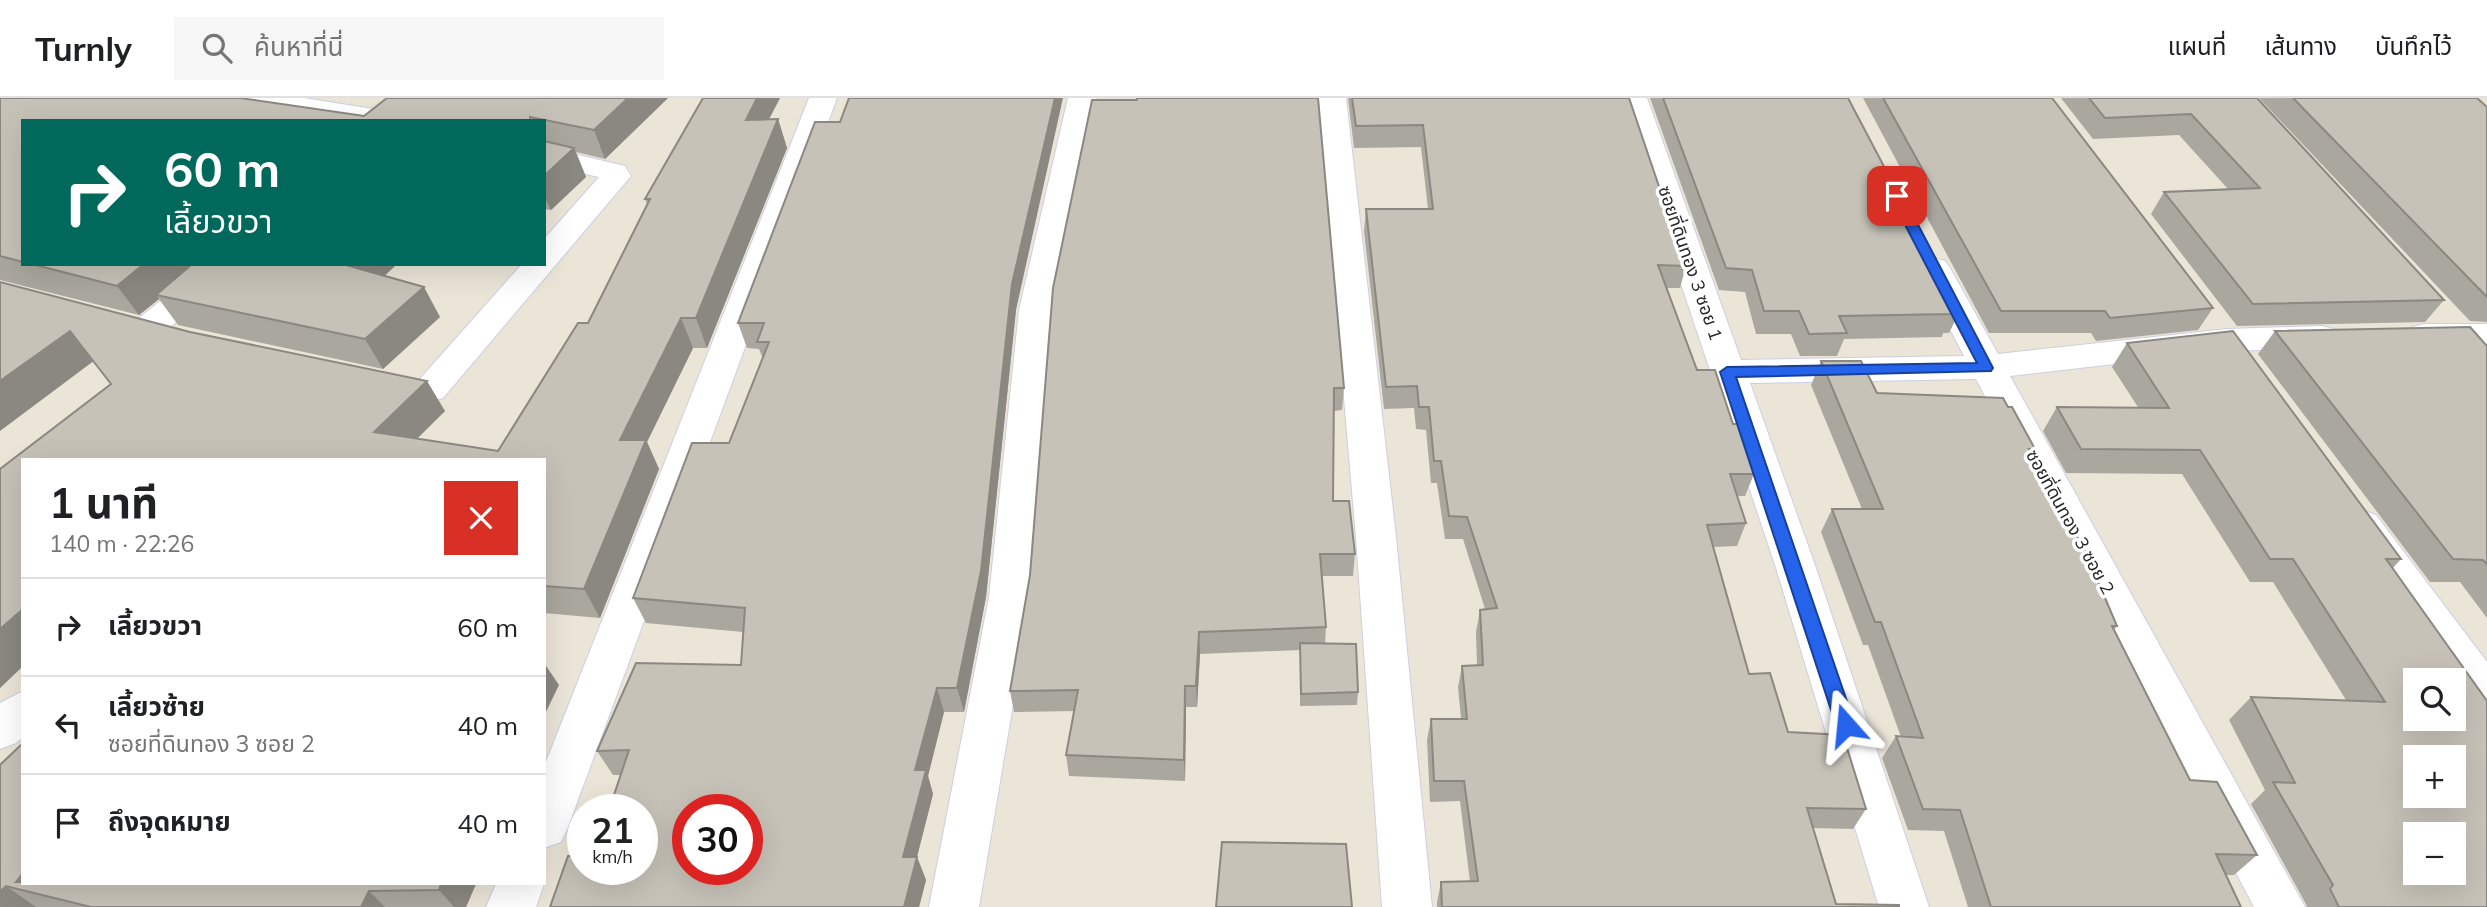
<!DOCTYPE html>
<html lang="th">
<head>
<meta charset="utf-8">
<style>
	body { margin:0; font-family:Mulish,"Noto Sans Thai",sans-serif; background:#f6f6f6; color:#202124; height:100vh; display:flex; flex-direction:column; font-size:26px; white-space:nowrap }
	* { box-sizing:border-box; margin:0 }
	p { font-size:23px; color:#757577 }
	.icon { flex:none; width:38px; height:38px; fill:none; stroke:currentColor; stroke-width:2; stroke-linecap:round; stroke-linejoin:round }
	.map { position:relative; flex:1; overflow:hidden }
	.sheet { position:absolute; left:21px; top:360px; width:525px; height:427px; display:flex; flex-direction:column; background:#fff; border-radius:0px; box-shadow:0 7px 28px #0002 }
	.sheet>* { flex:none }
	.banner { position:absolute; left:21px; top:21px; width:525px; height:147px; border-radius:0px; box-shadow:0 7px 28px #0002; background:#00695c; color:#fff; overflow:hidden }
	.buttons { position:absolute; left:2403px; top:570px; display:grid; gap:14px }
	.buttons a { display:grid; place-items:center; width:63px; height:63px; border-radius:0px; background:#fff; box-shadow:0 7px 28px #0002; font-size:35px }
	.speed { position:absolute; left:567px; top:696px; display:flex; gap:14px; font-size:35px; font-weight:700; text-align:center }
	.speed>* { display:grid; place-content:center; width:91px; height:91px; border-radius:50%; background:#fff; box-shadow:0 7px 28px #0002; line-height:1 }
	.speed small { font-size:18px; font-weight:400 }
	.speed .limit { border:10px solid #d22; background:#fff; color:#111 }
	.pin { position:absolute; display:grid; place-items:center; width:60px; height:60px; color:#fff; margin:-30px; border-radius:14px; box-shadow:0 4px 10px #0006 }
	.me { position:absolute; width:77px; margin:-38px; rotate:342deg; stroke-linejoin:round; filter:drop-shadow(0 0 5px #0008) }
	.turn { display:flex; align-items:center; gap:24px; height:147px; padding:0 28px; font-size:32px }
	.turn .icon { width:91px; height:91px; stroke-width:2.5 }
	.turn b { display:block; font-size:49px; line-height:60px }
	.round { display:grid; place-items:center; flex:none; width:74px; height:74px; border-radius:0px; background:#f6f6f6 }
	.summary { display:flex; align-items:center; justify-content:space-between; height:119px; padding:0 28px }
	h1 { font-size:42px; font-weight:700; line-height:52px }
	ul { padding:0; list-style:none }
	li { display:flex; align-items:center; gap:21px; height:98px; padding:0 28px; border-top:2px solid #e0e0e0 }
	li div { flex:1 }
	li b { display:block; font-size:26px }
	li em { font-style:normal }
	header { display:flex; align-items:center; gap:42px; box-sizing:border-box; height:98px; padding:0 35px; background:#fff; border-bottom:2px solid #e0e0e0 }
	header strong { font-size:33px }
	nav { display:flex; gap:38px; margin-inline-start:auto; font-size:24px }
	.search { width:490px; height:63px; background:#f6f6f6; display:flex; align-items:center; gap:18px; box-sizing:border-box; padding:0 24px; border-radius:0px; color:#757577; font-size:26px }
	.map>svg:first-child { display:block }
	.lines { fill:none; stroke-linecap:round; stroke-linejoin:round }
	.street-casing { stroke:#cdcee2; stroke-width:2 }
	.street { fill:#fff; fill-rule:evenodd }
	.wall { fill:#aaa79e }
	.shaded-wall { fill:#8b8881 }
	.building { fill:#c6c2b8; stroke:#8b8881; stroke-width:2; fill-rule:evenodd }
	.route { fill:#2563eb; stroke:#184099; stroke-width:2 }
	.labels { text-anchor:middle; stroke-width:7; stroke-linejoin:round; paint-order:stroke }
	.street-label { font-size:18px; fill:#272727; stroke:#fff }
</style>
</head>
<body>
<header>
<strong>Turnly</strong>
<div class="search"><svg class="icon" aria-label="search" viewBox="0 0 24 24"><circle cx="10" cy="10" r="6"/><path d="M15 15l6 6"/></svg>ค้นหาที่นี่</div>
<nav><a>แผนที่</a><a>เส้นทาง</a><a>บันทึกไว้</a></nav>
</header>
<div class="map">
<svg width="2487" height="809" viewBox="0 0 2487 809">
	<rect width="100%" height="100%" fill="#ebe5d8"/>
	<g class="lines">
		<!-- street casing -->
		<g class="street-casing">
			<g id="street">
				<polygon points="239,0 304,0 392,14 402,17 406,23 339,23 253,8 243,6"/>
				<polygon points="809,0 837,0 568,729 561,744 544,750 544,669"/>
				<polygon points="1068,0 1096,0 1053,212 1031,499 979,809 929,809 989,499 1019,212"/>
				<polygon points="1318,0 1346,0 1396,439 1432,809 1382,809 1356,439"/>
				<polygon points="1619,0 1647,0 1741,262 1964,258 1918,170 1923,163 1934,160 1945,163 1950,170 1998,256 2227,231 2322,228 2334,231 2339,239 2334,247 2322,250 2227,253 2010,278 2305,809 2254,809 1976,281 1750,285 1816,470 1929,809 1879,809 1776,470"/>
				<polygon points="544,49 625,68 631,78 443,300 420,306 367,294 361,286 367,278 379,274 419,282 522,166 544,166 544,141 599,79 544,67"/>
				<polygon points="206,166 242,166 157,241 145,244 133,241 128,233 133,225"/>
				<polygon points="2424,226 2487,226 2487,248 2424,248 2412,245 2407,237 2412,229"/>
				<polygon points="2362,412 2376,417 2487,564 2487,615 2472,610 2348,437 2342,427 2348,417"/>
				<polygon points="23,593 23,639 16,645 0,651 0,605"/>
				<polygon points="496,786 544,786 536,809 486,809"/>
			</g>
		</g>
		<!-- street -->
		<use href="#street" class="street"/>
	</g>
	<!-- wall -->
	<g class="wall">
		<polygon points="0,0 364,18 668,0 605,61 576,54 586,79 551,112 544,111 544,23 23,23 23,166 397,166 384,178 440,219 383,271 178,227 159,201 139,217 0,182"/>
		<polygon points="780,0 769,21 778,21 787,50 707,250 693,250 647,344 659,371 600,520 544,515 544,362 23,362 23,568 0,590 0,371 111,286 94,263 0,184 445,313 417,341 498,353 588,225 647,106 645,101"/>
		<polygon points="1348,0 1629,0 1686,168 1680,190 1667,190 1697,272 1733,326 1754,376 1745,398 1737,398 1746,425 1737,448 1713,449 1749,576 1788,634 1866,711 1853,731 1813,730 1836,806 1899,809 1437,809 1437,804 1441,784 1470,784 1460,703 1430,704 1427,642 1431,621 1461,621 1458,589 1462,568 1477,567 1476,534 1480,512 1485,511 1463,441 1445,441 1437,385 1431,385 1426,332 1416,331 1414,310 1384,311 1364,133 1366,111 1428,111 1421,49 1354,50"/>
		<polygon points="1650,0 1848,0 1960,213 1949,235 1943,235 1942,239 1844,241 1837,258 1800,258 1791,236 1756,236 1745,194 1719,192"/>
		<polygon points="1863,0 2052,0 2213,210 2198,232 2096,243 2091,235 1989,235"/>
		<polygon points="2061,0 2257,0 2444,202 2425,224 2237,228 2151,116 2164,94 2228,91 2179,37 2093,41"/>
		<polygon points="2259,0 2477,0 2487,9 2487,224 2470,223"/>
		<polygon points="840,24 1016,212 986,499 964,614 944,614 928,678 933,696 917,759 926,782 919,809 550,809 642,772 621,677 613,677 597,653 741,567 743,534 646,525 633,500 729,345 763,261 759,251 747,250 738,225"/>
		<polygon points="1053,190 1344,290 1342,312 1334,313 1333,403 1355,456 1353,478 1322,478 1326,529 1325,545 1358,594 1357,607 1300,608 1300,552 1200,556 1197,609 1186,609 1185,683 1069,678 1066,657 1074,613 1014,614 1010,593 1030,477"/>
		<polygon points="2275,233 2487,248 2487,520 2460,484 2430,484 2258,256"/>
		<polygon points="2127,245 2401,461 2393,470 2487,809 2306,809 2307,808 2251,706 2265,692 2229,622 2251,599 2346,602 2273,484 2250,484 2182,376 2066,375 2043,333 2057,309 2138,309 2112,269"/>
		<polygon points="1821,263 1877,295 2008,309 2035,351 2032,357 2117,528 2114,532 2190,682 2257,757 2234,777 2226,777 2241,809 1968,809 1944,733 1908,732 1882,660 1896,638 1901,639 1868,547 1863,547 1821,434 1832,411 1862,411 1811,287"/>
		<polygon points="23,645 23,786 476,786 466,809 0,809"/>
	</g>
	<!-- shaded-wall -->
	<g class="shaded-wall">
		<polygon points="628,0 668,0 605,61 594,32"/>
		<polygon points="757,0 780,0 754,50 746,22"/>
		<polygon points="1055,0 1063,0 1016,212 986,499 964,614 957,590 1012,186"/>
		<polygon points="778,21 787,50 707,250 696,220"/>
		<polygon points="574,50 586,79 551,112 544,97 544,78"/>
		<polygon points="144,166 202,166 156,197 159,201 139,217 117,188"/>
		<polygon points="347,166 397,166 364,197 346,167"/>
		<polygon points="424,189 440,219 383,271 365,241"/>
		<polygon points="681,220 693,250 647,344 659,371 600,520 584,491 620,342"/>
		<polygon points="70,233 95,262 0,333 0,283"/>
		<polygon points="427,283 445,313 395,362 374,334"/>
		<polygon points="23,511 23,568 0,590 0,531"/>
		<polygon points="1199,534 1200,556 1197,609 1196,588"/>
		<polygon points="544,565 559,587 544,618"/>
		<polygon points="1185,588 1186,609 1185,683 1184,662"/>
		<polygon points="937,590 944,614 928,678 933,696 911,782 903,759 915,672"/>
		<polygon points="917,759 926,782 919,809 904,809"/>
		<polygon points="23,775 23,786 16,784"/>
		<polygon points="441,786 476,786 466,809 454,809 439,792"/>
		<polygon points="6,788 36,809 0,809 0,794"/>
		<polygon points="369,793 385,809 361,809"/>
	</g>
	<!-- building -->
	<g class="building">
		<polygon points="0,0 240,0 364,18 387,0 628,0 594,32 530,19 530,23 23,23 23,164 0,158"/>
		<polygon points="703,0 757,0 746,22 778,21 696,220 681,220 620,342 646,342 584,491 544,488 544,362 23,362 23,511 0,531 0,371 111,286 70,233 0,283 0,184 190,234 427,283 374,334 498,353 578,225 588,225 650,101 645,101"/>
		<path d="M849 0H1055L1012 186 981 473 957 590H937L915 672H926L903 759H917L904 809H550L568 758H583V772H642V712H609L629 652 597 653 636 565 741 567 745 510 633 500 692 345H729L769 244H757L764 225H738L815 24H840ZM688 712H747V772H688Z"/>
		<polygon points="1137,0 1318,0 1344,290 1334,290 1333,403 1349,403 1355,456 1320,456 1326,529 1199,534 1196,588 1185,588 1184,662 1066,657 1078,592 1010,593 1030,477 1053,190 1092,2 1137,2"/>
		<polygon points="1352,0 1629,0 1686,168 1658,167 1697,272 1715,272 1733,326 1738,326 1754,376 1730,376 1746,425 1707,427 1749,576 1770,575 1788,634 1843,637 1866,711 1807,710 1836,806 1899,807 1899,809 1442,809 1441,784 1478,783 1464,683 1434,683 1431,621 1467,621 1462,568 1483,567 1480,512 1497,510 1467,419 1449,418 1441,363 1434,363 1429,309 1419,309 1417,288 1386,289 1366,111 1433,111 1423,27 1356,28"/>
		<polygon points="1663,0 1848,0 1960,213 1951,213 1953,216 1839,218 1847,235 1809,236 1799,213 1764,213 1752,172 1726,170"/>
		<polygon points="1883,0 2052,0 2213,210 2110,220 2105,213 2001,213"/>
		<polygon points="2089,0 2257,0 2444,202 2253,206 2164,94 2260,90 2191,16 2105,20"/>
		<polygon points="2293,0 2477,0 2487,9 2487,199"/>
		<polygon points="544,43 574,50 544,78"/>
		<polygon points="32,166 144,166 117,188"/>
		<polygon points="192,166 347,166 346,167 424,189 365,241 156,197"/>
		<polygon points="2470,229 2487,248 2487,466 2483,462 2453,461 2275,233"/>
		<path d="M2233 233 2401 461H2386L2487 603V809H2339L2330 791 2333 787 2273 684 2295 685 2251 599 2385 604 2293 461H2270L2200 352 2081 351 2057 309 2169 310 2127 245ZM2415 583H2454V621H2415ZM2415 660H2454V698H2415ZM2415 737H2454V775H2415Z"/>
		<polygon points="1821,263 1861,263 1877,295 2003,300 2008,309 2012,309 2035,351 2029,351 2086,455 2117,528 2112,528 2190,682 2217,684 2257,757 2216,756 2241,809 1991,809 1960,712 1923,711 1896,638 1923,640 1881,524 1875,524 1832,411 1883,411"/>
		<polygon points="1300,545 1356,546 1358,594 1301,596"/>
		<polygon points="23,645 23,775 16,784 23,784 23,786 441,786 439,792 369,793 361,809 91,809 6,788 0,794 0,667"/>
		<polygon points="1222,744 1346,746 1352,809 1216,809"/>
	</g>
	<!-- route -->
	<polygon class="route" points="1897,94 1903,98 1993,270 1991,273 1736,279 1855,627 1852,632 1839,632 1836,627 1720,274 1727,269 1977,265 1890,98"/>
	<g class="labels">
		<!-- street labels -->
		<g class="street-label">
			<text transform="translate(1690 165) rotate(71)" y="6">ซอยที่ดินทอง 3 ซอย 1</text>
			<text transform="translate(2070 424) rotate(61)" y="6">ซอยที่ดินทอง 3 ซอย 2</text>
		</g>
	</g>
</svg>
<div class="buttons">
<a><svg class="icon" aria-label="search" viewBox="0 0 24 24"><circle cx="10" cy="10" r="6"/><path d="M15 15l6 6"/></svg></a>
<a>+</a>
<a>−</a>
</div>
<div class="speed"><div>21<small>km/h</small></div><div class="limit">30</div></div>
<div class="pin" style="left:1897px;top:98px;background:#d93025"><svg class="icon" aria-label="arrive" viewBox="0 0 24 24"><path d="M6 21V4h12l-3 4 3 4H6"/></svg></div>
<svg class="me" style="left:1846px;top:627px" viewBox="-20 -20 40 40"><path d="M0-17L14 15 0 8-14 15z" fill="#2563eb" stroke="#fff" stroke-width="4"/></svg>
<div class="banner">
<div class="turn"><svg class="icon" aria-label="right" viewBox="0 0 24 24"><path d="M7 20v-9h11M14 6l5 5-5 5"/></svg><div><b>60 m</b>เลี้ยวขวา</div></div>
</div>
<section class="sheet">
<div class="summary"><div><h1>1 นาที</h1><p>140 m · 22:26</p></div><a class="round" style="background:#d93025;color:#fff"><svg class="icon" aria-label="close" viewBox="0 0 24 24"><path d="M6 6l12 12M18 6L6 18"/></svg></a></div>
<ul>
<li><svg class="icon" aria-label="right" viewBox="0 0 24 24"><path d="M7 20v-9h11M14 6l5 5-5 5"/></svg><div><b>เลี้ยวขวา</b></div><em>60 m</em></li>
<li><svg class="icon" aria-label="left" viewBox="0 0 24 24"><path d="M17 20v-9H6M10 6l-5 5 5 5"/></svg><div><b>เลี้ยวซ้าย</b><p>ซอยที่ดินทอง 3 ซอย 2</p></div><em>40 m</em></li>
<li><svg class="icon" aria-label="arrive" viewBox="0 0 24 24"><path d="M6 21V4h12l-3 4 3 4H6"/></svg><div><b>ถึงจุดหมาย</b></div><em>40 m</em></li>
</ul>
</section>
</div>
</body>
</html>
